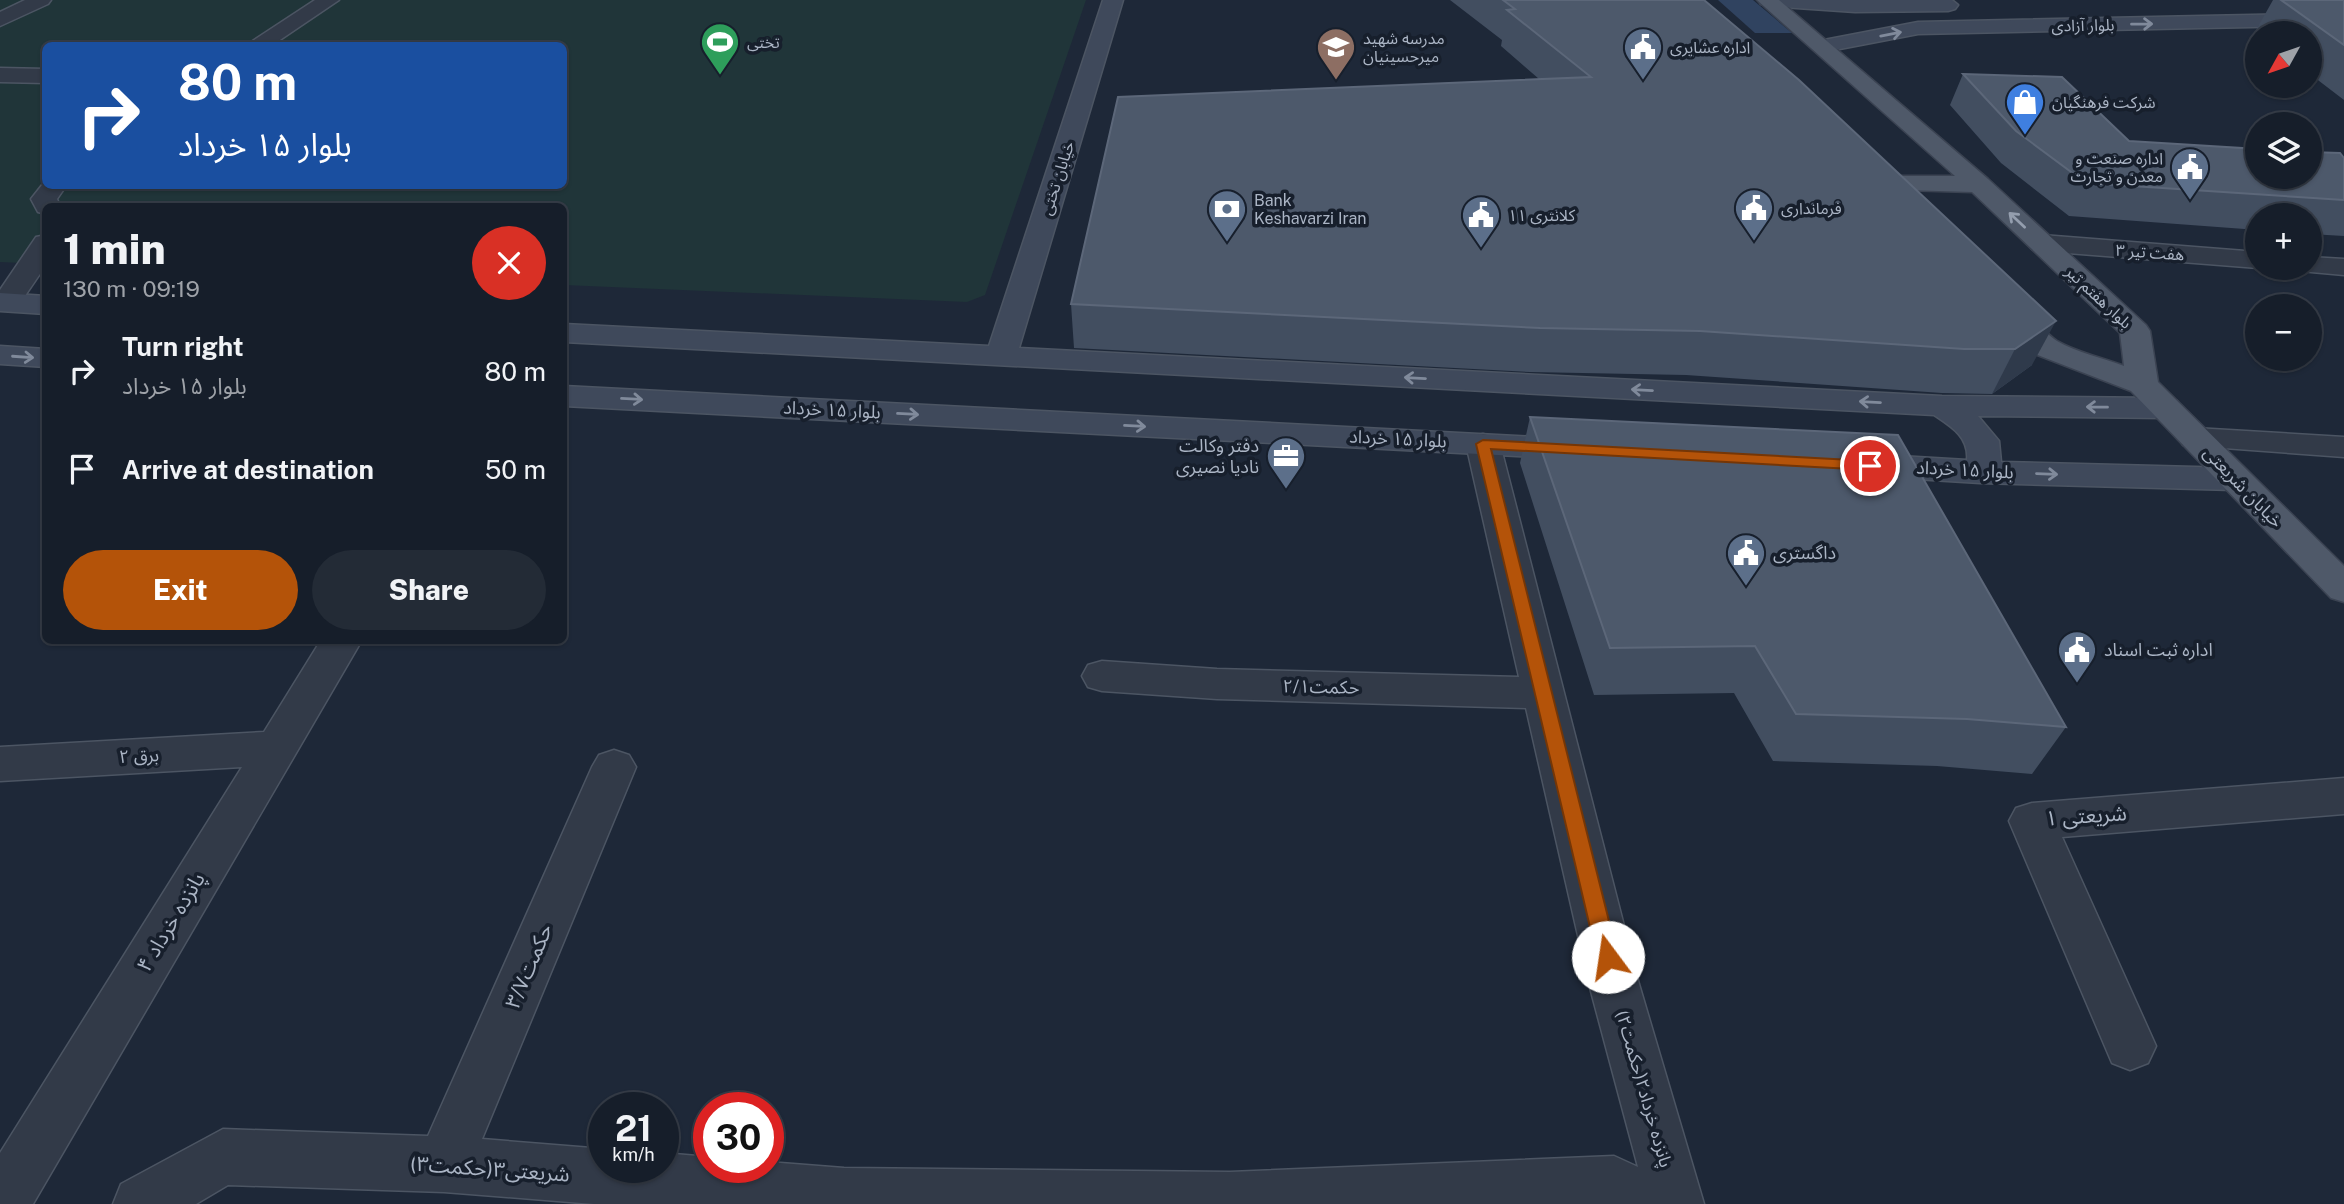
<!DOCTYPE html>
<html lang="en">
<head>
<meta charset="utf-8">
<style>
	body { margin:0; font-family:"Public Sans","Noto Sans Arabic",sans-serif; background:#232b36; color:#f1f3f6; height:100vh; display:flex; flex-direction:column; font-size:26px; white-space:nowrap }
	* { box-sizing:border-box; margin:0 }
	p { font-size:23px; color:#9ea2a8 }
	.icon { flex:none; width:38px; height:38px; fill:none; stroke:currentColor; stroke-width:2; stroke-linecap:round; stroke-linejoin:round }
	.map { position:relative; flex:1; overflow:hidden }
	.drawer { position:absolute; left:42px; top:203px; width:525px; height:441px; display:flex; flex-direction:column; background:#161e2a; border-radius:10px; box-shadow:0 2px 5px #0004,0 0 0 2px #353c47 }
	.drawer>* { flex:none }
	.hud { position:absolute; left:42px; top:42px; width:525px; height:147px; border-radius:10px; box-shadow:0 2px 5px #0004,0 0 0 2px #353c47; background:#1a4fa0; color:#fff; overflow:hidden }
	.needle { width:46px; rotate:230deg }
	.controls { position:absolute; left:2245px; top:21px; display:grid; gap:14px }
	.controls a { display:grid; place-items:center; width:77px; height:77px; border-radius:50%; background:#161e2a; box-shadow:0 2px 5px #0004,0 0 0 2px #353c47; font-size:35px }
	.speed { position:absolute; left:588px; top:1092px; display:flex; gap:14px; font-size:35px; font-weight:700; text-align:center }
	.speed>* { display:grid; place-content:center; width:91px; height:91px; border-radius:50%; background:#161e2a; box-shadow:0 2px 5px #0004,0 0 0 2px #353c47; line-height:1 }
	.speed small { font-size:18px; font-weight:400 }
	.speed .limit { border:10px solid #d22; background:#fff; color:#111 }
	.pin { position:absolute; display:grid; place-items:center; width:60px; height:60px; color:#fff; margin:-30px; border:4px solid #fff; border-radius:50%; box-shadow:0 2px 7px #0007 }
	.me { position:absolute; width:77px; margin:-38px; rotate:346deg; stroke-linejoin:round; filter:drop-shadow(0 0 5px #0008) }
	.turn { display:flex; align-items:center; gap:24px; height:147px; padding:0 21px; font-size:32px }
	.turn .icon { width:91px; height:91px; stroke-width:2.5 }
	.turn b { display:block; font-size:49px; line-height:60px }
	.round { display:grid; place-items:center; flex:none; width:74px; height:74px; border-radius:37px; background:#232b36 }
	.head { display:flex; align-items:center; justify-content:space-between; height:119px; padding:0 21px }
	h1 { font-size:42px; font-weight:800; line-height:52px }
	.cta { display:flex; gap:14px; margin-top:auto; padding:14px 21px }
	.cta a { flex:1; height:80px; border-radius:42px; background:#b45309; color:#fff; font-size:28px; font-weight:800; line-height:80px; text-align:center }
	.cta a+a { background:#232b36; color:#f1f3f6 }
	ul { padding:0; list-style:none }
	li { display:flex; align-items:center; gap:21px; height:98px; padding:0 21px }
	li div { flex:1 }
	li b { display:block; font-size:26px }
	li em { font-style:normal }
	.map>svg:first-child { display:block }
	.green { fill:#203539; fill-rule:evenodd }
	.water { fill:#304360 }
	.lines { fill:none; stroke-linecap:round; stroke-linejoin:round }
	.street-casing { stroke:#4c5563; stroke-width:3 }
	.secondary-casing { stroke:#4c5563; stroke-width:3 }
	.primary-casing { stroke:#3b4352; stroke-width:3 }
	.street { fill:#323a48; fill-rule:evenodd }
	.secondary { fill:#3f495b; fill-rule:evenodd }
	.primary { fill:#4f5969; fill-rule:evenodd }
	.wall { fill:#424e60 }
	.shaded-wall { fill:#2f3a4b }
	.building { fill:#4d596b; stroke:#5c6779; stroke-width:2 }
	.oneway { stroke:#808a9b }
	.oneway2 { stroke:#949eae }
	.route { fill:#b45309; stroke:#753606; stroke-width:2 }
	.labels { text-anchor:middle; stroke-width:7; stroke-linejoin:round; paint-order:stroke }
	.far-street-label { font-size:16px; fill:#abb5c5; stroke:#171f2c }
	.far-poi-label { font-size:16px; fill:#abb5c5; stroke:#171f2c; text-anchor:start }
	.street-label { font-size:18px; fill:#abb5c5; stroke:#171f2c }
	.poi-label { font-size:18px; fill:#abb5c5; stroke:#171f2c; text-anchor:start }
	.near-street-label { font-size:21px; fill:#abb5c5; stroke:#171f2c }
</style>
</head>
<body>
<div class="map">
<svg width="2344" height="1204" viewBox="0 0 2344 1204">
	<rect width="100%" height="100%" fill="#1e2838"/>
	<!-- green -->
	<path class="green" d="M0 0H1086L985 295 967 302 564 285V206H46L45 264 0 262ZM46 46H564V186H46Z"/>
	<!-- water -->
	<polygon class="water" points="1718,0 1753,0 1792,33 1755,33"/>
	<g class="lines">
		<!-- street casing -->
		<g class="street-casing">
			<g id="street">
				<polygon points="25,0 51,0 48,4 0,26 0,12"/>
				<polygon points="315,0 339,0 271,46 245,46"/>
				<polygon points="0,68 46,69 46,83 0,82"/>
				<polygon points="46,180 46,186 66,186 57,199 60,206 46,206 46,214 38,212 31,199"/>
				<polygon points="46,235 46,265 16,309 0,310 0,290 36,237"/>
				<polygon points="2042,235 2258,252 2258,268 2261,268 2258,268 2042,251 2032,249 2028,243 2032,237"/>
				<polygon points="2310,257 2344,259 2344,275 2300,271 2298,268 2310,268"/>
				<polygon points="2195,428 2344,437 2344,457 2183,445 2178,438 2183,431"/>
				<polygon points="1483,434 1495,437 1500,444 1639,984 1704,1204 594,1204 444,1192 228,1185 196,1204 113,1204 121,1184 223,1129 428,1136 592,767 599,755 614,750 629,755 636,767 482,1139 604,1149 604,1167 663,1167 663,1153 709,1157 709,1167 768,1167 768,1162 844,1168 1230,1172 1614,1156 1638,1167 1589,984 1526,708 1217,699 1102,691 1088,687 1082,676 1088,665 1102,661 1217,669 1519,677 1466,444 1471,437"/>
				<polygon points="321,640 362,640 33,1204 0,1204 0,1153 242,767 0,781 0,747 264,732"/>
				<polygon points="2344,778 2344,814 2062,837 2156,1046 2148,1063 2130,1070 2112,1063 2009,821 2016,808 2032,803"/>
			</g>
		</g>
		<!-- secondary casing -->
		<g class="secondary-casing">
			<g id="secondary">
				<path d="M1103 0H1123L1019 348 1942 396 2165 398 2177 401 2181 408 2177 415 2165 418 1978 416 1999 441 2001 462 2234 468 2246 471 2251 479 2246 487 2234 490 1980 483 1866 476 1854 473 1849 465 1854 457 1866 454 1967 460C1969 437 1952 427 1934 415L564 342V324L989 346Z"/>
				<polygon points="1758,0 1952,0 1958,5 1955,9 1948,11 1855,12 1768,6 1761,4"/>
				<polygon points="2344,13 2344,25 1918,34 1824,52 1816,51 1813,46 1816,41 1824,40 1918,22"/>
				<polygon points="0,293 46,296 46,314 0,311"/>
				<polygon points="0,346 46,349 46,367 0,364"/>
				<polygon points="564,386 1575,439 1587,442 1592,449 1587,456 1575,459 564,406"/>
			</g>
		</g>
		<!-- primary casing -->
		<g class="primary-casing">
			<path id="primary" d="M1757 0H1779L1988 179 2146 325 2150 331 2158 382 2344 566V602L2331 598 2131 391 2035 354 1996 315 1991 309 1996 303C2025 295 2035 327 2057 341 2076 352 2103 358 2124 366L2120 333 1972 192 1870 189 1866 184 1870 179 1879 176H1955Z"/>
		</g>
		<!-- street -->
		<use href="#street" class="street"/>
		<!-- secondary -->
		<use href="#secondary" class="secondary"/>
		<!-- primary -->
		<use href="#primary" class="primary"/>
	</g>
	<!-- wall -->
	<g class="wall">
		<polygon points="1450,0 1704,0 2032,365 1992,394 1942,393 1686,375 1530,372 1074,348 1071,304 1539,79 1501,46 1502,40"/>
		<polygon points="2273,0 2344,0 2344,100 2310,74 2310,33 2258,33 2255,32"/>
		<polygon points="1963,74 2129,141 2344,158 2344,236 2310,234 2310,215 2258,215 2258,230 2069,216 2001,163 1950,105"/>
		<polygon points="1530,417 2066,727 2032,774 1937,766 1773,761 1734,693 1594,695 1520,463"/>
	</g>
	<!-- shaded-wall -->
	<polygon class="shaded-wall" points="2056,321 2032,365 1992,394 2015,349"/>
	<!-- building -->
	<g class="building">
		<polygon points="1503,0 1704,0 1799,80 2056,321 2015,349 1964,349 1700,331 1540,328 1071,304 1118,97 1591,77 1507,10 1515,9"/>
		<polygon points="2281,0 2344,0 2344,45"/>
		<polygon points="1963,74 2062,77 2129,141 2258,149 2258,177 2310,177 2310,152 2340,153 2344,158 2344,200 2086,183 2016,131"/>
		<polygon points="1530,417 1898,435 2066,727 1967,719 1796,714 1755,646 1610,648"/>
	</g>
	<!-- one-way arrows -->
	<defs><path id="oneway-shaft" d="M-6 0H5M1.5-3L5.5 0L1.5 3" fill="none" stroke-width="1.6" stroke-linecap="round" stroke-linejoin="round" transform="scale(1.75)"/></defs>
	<g class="oneway">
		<use href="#oneway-shaft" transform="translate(2142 24) rotate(-1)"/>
		<use href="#oneway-shaft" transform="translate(1891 34) rotate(-11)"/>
		<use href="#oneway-shaft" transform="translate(23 357) rotate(4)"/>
		<use href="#oneway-shaft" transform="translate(1415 378) rotate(-177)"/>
		<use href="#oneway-shaft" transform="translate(1642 390) rotate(-177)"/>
		<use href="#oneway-shaft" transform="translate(632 399) rotate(3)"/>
		<use href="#oneway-shaft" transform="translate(1870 402) rotate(-177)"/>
		<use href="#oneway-shaft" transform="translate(2097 407) rotate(-179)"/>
		<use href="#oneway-shaft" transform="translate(908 414) rotate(3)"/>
		<use href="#oneway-shaft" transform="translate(1135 426) rotate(3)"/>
		<use href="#oneway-shaft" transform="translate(2047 474) rotate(2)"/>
	</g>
	<use class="oneway2" href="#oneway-shaft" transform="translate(2017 220) rotate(-137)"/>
	<!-- route -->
	<polygon class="route" points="1483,440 1870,461 1877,466 1870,470 1491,449 1618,957 1615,963 1608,966 1600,963 1597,957 1476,444"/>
	<!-- icons -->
	<defs>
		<g id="stadium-pin" transform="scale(2.0125)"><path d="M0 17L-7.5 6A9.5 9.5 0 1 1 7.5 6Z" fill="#2e9e5b" stroke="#171f2c"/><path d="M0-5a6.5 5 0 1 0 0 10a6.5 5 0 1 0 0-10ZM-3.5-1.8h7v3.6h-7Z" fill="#fff"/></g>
		<g id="school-pin" transform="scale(2.0125)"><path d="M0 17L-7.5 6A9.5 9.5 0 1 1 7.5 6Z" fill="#8d6e63" stroke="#171f2c"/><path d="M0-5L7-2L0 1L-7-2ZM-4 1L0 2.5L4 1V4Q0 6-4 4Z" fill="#fff"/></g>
		<g id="civic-pin" transform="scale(2.0125)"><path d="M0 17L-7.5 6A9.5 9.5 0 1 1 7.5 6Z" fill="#5c6f8a" stroke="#171f2c"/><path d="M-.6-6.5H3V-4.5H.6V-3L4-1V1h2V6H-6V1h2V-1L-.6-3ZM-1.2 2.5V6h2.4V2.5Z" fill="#fff"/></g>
		<g id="shop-pin" transform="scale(2.0125)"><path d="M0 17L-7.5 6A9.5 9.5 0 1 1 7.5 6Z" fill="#3f7fe0" stroke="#171f2c"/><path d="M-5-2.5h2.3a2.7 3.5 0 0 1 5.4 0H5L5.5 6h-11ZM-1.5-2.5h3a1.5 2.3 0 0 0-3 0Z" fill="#fff"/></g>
		<g id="bank-pin" transform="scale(2.0125)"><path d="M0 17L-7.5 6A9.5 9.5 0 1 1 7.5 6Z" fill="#5c6f8a" stroke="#171f2c"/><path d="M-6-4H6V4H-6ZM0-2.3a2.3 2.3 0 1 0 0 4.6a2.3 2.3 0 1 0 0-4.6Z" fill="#fff"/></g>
		<g id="office-pin" transform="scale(2.0125)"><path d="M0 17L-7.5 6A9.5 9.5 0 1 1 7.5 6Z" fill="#5c6f8a" stroke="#171f2c"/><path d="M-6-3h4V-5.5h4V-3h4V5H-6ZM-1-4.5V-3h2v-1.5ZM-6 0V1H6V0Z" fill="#fff"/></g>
	</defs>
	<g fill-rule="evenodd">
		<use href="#stadium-pin" x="720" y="42"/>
		<use href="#school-pin" x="1336" y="47"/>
		<use href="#civic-pin" x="1643" y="47"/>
		<use href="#shop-pin" x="2025" y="102"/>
		<use href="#civic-pin" x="2190" y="167"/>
		<use href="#civic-pin" x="1754" y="208"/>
		<use href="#bank-pin" x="1227" y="209"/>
		<use href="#civic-pin" x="1481" y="215"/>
		<use href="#office-pin" x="1286" y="456"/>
		<use href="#civic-pin" x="1746" y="553"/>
		<use href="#civic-pin" x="2077" y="650"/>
	</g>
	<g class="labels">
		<!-- far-street labels -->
		<g class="far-street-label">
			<text transform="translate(2083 25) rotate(-1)" y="6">بلوار آزادی</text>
			<text transform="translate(1057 178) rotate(-72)" y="6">خیابان تختی</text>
			<text transform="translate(2150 252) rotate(4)" y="6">هفت تیر ۳</text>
			<text transform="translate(2099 297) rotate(43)" y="6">بلوار هفتم تیر</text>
		</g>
		<!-- far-poi labels -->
		<g class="far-poi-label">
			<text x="1363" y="44">مدرسه شهید<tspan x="1363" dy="18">میرحسینیان</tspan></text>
			<text x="747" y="48">تختی</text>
			<text x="1670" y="53">اداره عشایری</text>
			<text x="2052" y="108">شرکت فرهنگیان</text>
			<text x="2163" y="164" text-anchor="end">اداره صنعت و<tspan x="2163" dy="18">معدن و تجارت</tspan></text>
			<text x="1254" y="206">Bank<tspan x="1254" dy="18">Keshavarzi Iran</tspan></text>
			<text x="1781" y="214">فرمانداری</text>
			<text x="1508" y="221">کلانتری ۱۱</text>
		</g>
		<!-- street labels -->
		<g class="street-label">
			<text transform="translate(832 410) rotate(3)" y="6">بلوار ۱۵ خرداد</text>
			<text transform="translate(1398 439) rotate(3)" y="6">بلوار ۱۵ خرداد</text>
			<text transform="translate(1965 470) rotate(3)" y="6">بلوار ۱۵ خرداد</text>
			<text transform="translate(2243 487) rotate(46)" y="6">خیابان شریعتی</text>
			<text transform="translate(1321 687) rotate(1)" y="6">حکمت۲/۱</text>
			<text transform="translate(139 756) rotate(-3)" y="6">برق ۲</text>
			<text transform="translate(1644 1089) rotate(74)" y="6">پانزده خرداد۲(حکمت۲)</text>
		</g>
		<!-- poi labels -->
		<g class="poi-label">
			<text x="1259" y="452" text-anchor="end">دفتر وکالت<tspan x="1259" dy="21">نادیا نصیری</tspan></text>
			<text x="1773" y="559">داگستری</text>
			<text x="2104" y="656">اداره ثبت اسناد</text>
		</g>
		<!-- near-street labels -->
		<g class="near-street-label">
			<text transform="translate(2086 816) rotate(-4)" y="7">شریعتی ۱</text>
			<text transform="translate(171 922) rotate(-59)" y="7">پانزده خرداد ۴</text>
			<text transform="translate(529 966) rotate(-67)" y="7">حکمت۳/۷</text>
			<text transform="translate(490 1169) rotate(4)" y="7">شریعتی۳(حکمت۳)</text>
		</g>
	</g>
</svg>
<div class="controls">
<a><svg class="needle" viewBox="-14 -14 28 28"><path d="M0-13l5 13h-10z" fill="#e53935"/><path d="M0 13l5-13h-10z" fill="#9ea2a8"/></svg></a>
<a><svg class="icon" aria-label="layers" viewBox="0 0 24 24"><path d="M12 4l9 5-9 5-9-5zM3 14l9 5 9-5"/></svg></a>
<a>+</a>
<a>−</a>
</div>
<div class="speed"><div>21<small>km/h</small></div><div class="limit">30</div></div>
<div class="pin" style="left:1870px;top:466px;background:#d93025"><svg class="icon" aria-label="arrive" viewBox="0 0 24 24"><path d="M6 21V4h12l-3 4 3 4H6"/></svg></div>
<svg class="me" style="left:1608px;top:957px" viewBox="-20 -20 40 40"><circle r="19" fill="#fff"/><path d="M0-13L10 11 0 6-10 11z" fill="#b45309"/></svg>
<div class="hud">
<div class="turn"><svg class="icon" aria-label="right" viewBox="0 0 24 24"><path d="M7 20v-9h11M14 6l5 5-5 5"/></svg><div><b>80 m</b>بلوار ۱۵ خرداد</div></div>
</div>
<section class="drawer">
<div class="head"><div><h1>1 min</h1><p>130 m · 09:19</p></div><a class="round" style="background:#d93025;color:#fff"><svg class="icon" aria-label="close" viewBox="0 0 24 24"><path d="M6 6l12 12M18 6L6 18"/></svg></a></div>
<ul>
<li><svg class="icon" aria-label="right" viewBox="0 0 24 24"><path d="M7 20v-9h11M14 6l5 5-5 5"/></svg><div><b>Turn right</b><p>بلوار ۱۵ خرداد</p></div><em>80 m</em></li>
<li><svg class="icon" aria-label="arrive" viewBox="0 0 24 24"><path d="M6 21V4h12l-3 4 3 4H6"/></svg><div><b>Arrive at destination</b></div><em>50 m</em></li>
</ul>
<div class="cta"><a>Exit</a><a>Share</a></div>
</section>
</div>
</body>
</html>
